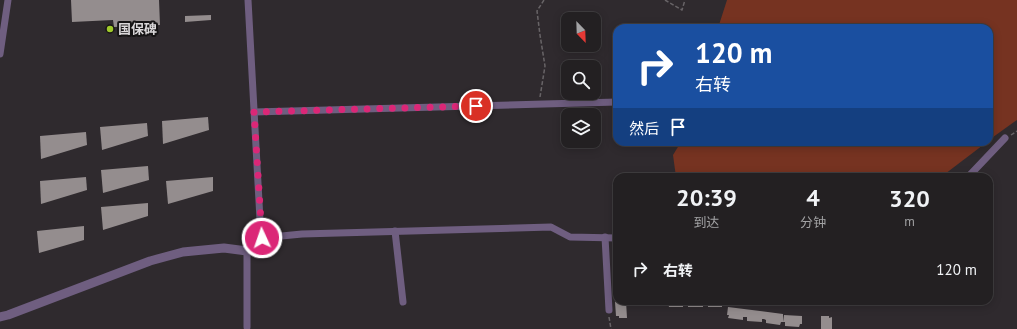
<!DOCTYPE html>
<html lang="zh">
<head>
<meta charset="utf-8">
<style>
	body { margin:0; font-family:"PT Sans","Noto Sans SC",sans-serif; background:#2b282a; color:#f1f3f6; height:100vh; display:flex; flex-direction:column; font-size:15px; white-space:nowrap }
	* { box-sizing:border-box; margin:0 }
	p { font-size:13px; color:#a3a3a5 }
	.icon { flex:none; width:22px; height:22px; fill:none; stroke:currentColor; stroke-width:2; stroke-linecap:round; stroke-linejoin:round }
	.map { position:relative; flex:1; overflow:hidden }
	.panel { position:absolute; left:613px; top:173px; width:380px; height:132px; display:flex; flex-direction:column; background:#232022; border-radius:12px; box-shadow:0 2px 10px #0003,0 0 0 1px #403e40 }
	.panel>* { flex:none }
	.top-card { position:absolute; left:613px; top:24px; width:380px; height:122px; border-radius:12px; box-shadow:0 2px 10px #0003,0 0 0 1px #403e40; background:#1a4fa0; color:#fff; overflow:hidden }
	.needle { width:26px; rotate:157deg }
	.buttons { position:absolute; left:561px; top:12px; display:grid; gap:8px }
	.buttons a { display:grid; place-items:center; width:40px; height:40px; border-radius:8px; background:#232022; box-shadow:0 2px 10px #0003,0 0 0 1px #403e40; font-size:20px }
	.pin { position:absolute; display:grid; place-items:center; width:34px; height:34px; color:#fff; margin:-17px; border:2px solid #fff; border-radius:50%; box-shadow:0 1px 4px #0007 }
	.me { position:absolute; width:44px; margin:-22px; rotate:357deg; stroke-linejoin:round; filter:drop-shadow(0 0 3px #0008) }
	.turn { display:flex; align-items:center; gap:14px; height:84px; padding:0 16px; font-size:18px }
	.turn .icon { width:52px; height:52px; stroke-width:2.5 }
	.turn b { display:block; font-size:28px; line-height:34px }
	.then { display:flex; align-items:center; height:38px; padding:0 16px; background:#0003; gap:8px; font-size:15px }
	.eta { display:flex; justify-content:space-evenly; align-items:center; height:68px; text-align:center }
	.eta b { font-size:24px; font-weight:800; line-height:28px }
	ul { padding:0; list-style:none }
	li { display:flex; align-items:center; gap:12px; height:56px; padding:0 16px }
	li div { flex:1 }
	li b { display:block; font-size:15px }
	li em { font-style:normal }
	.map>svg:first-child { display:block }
	.green { fill:#763321 }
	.building { fill:#948d8e }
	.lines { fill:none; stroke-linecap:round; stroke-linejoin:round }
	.path { stroke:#686467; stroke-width:1.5; stroke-dasharray:4 2; stroke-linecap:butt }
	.minor { stroke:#6f5e80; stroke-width:7 }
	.tertiary { stroke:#6f5e80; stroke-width:9 }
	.route { stroke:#db2777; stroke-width:7; stroke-dasharray:0 12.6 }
	.poi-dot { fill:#a0c92b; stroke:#161415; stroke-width:1.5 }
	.labels { text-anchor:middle; stroke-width:4; stroke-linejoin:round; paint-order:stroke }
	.poi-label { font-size:13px; font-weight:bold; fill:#dcd9db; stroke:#161415; text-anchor:start }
</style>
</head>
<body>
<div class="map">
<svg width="1017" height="329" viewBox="0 0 1017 329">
	<rect width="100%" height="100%" fill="#2f2a2e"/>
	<!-- green -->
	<g class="green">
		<polygon points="727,0 1017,0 1017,120 1014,122 989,140 989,28 718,28"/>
		<polygon points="681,142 987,142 941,177 676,177 673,155"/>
	</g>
	<!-- building -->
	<g class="building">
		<polygon points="71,0 159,0 160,25 114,27 113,20 72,22"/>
		<polygon points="211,15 211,20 185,22 185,16"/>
		<polygon points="208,117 209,130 163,144 162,121"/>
		<polygon points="147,123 148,136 102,150 100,127"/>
		<polygon points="86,132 87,145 41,159 40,136"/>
		<polygon points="148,166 149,180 103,193 101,170"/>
		<polygon points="86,177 87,190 41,204 40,181"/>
		<polygon points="213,177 213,191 168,204 166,181"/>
		<polygon points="148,203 148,216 103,230 101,207"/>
		<polygon points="84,226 84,240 39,253 37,231"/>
		<polygon points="618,301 626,301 627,318 619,318 619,316 616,316 615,302"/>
		<polygon points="667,301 685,301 685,303 683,303 683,307 669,307 668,303 667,303"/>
		<polygon points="686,301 705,301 705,303 703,303 703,307 688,307 688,304 686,304"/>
		<polygon points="706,301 724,301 724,304 722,304 722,307 708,307 708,304 706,304"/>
		<polygon points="728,307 783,314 783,322 781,322 780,325 766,323 766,320 764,319 762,319 762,322 747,321 747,317 743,317 743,320 728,318 729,315 727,315"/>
		<polygon points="784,315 802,316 802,324 800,324 799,327 785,326 785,322 783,322"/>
		<polygon points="821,316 829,316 829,318 832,317 832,329 821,329"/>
	</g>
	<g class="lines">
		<!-- path -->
		<g class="path">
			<polyline points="665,0 682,10 685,0"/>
			<polyline points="540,97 545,66 540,35 537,11 544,0"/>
			<polyline points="1011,135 1017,131"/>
			<polyline points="609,317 611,329"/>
		</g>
		<!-- minor -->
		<g class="minor">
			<polyline points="248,0 261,238"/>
			<polyline points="0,54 8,0"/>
			<polyline points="254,112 617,102"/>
			<polyline points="968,177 1005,138"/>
			<polyline points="395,231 403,302"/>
			<polyline points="605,237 609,310"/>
			<polyline points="247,327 247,251 261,238 302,234 551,227 570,237 617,238"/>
		</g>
		<!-- tertiary -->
		<polyline class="tertiary" points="0,317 8,315 150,261 183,252 224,248 247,251"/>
	</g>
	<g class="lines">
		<!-- route -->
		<polyline class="route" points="262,238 254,112 476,106"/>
	</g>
	<!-- markers -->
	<circle class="poi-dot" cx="110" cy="29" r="4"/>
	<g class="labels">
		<!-- poi labels -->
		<g class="poi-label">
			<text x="118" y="34">国保碑</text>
		</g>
	</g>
</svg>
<div class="buttons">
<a><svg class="needle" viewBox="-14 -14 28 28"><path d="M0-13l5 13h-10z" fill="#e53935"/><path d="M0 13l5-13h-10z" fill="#a3a3a5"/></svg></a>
<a><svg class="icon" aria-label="search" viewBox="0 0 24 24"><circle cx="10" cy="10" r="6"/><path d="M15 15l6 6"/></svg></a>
<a><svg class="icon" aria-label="layers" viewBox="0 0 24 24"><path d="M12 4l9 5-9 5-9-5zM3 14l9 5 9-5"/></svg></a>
</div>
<div class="pin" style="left:476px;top:106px;background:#d93025"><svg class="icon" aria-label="arrive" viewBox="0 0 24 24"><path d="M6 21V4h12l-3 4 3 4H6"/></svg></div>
<svg class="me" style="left:262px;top:238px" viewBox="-20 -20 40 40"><circle r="17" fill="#db2777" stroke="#fff" stroke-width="3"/><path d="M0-11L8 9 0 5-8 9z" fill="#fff"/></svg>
<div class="top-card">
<div class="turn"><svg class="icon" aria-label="right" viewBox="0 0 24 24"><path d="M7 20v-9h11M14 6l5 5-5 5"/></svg><div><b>120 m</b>右转</div></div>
<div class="then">然后<svg class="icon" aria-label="arrive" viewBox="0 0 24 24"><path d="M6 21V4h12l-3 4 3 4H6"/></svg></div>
</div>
<section class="panel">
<div class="eta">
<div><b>20:39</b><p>到达</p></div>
<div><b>4</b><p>分钟</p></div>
<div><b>320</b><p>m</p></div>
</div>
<ul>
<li><svg class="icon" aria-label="right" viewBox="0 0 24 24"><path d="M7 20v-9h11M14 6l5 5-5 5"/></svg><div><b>右转</b></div><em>120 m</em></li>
</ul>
</section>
</div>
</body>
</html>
